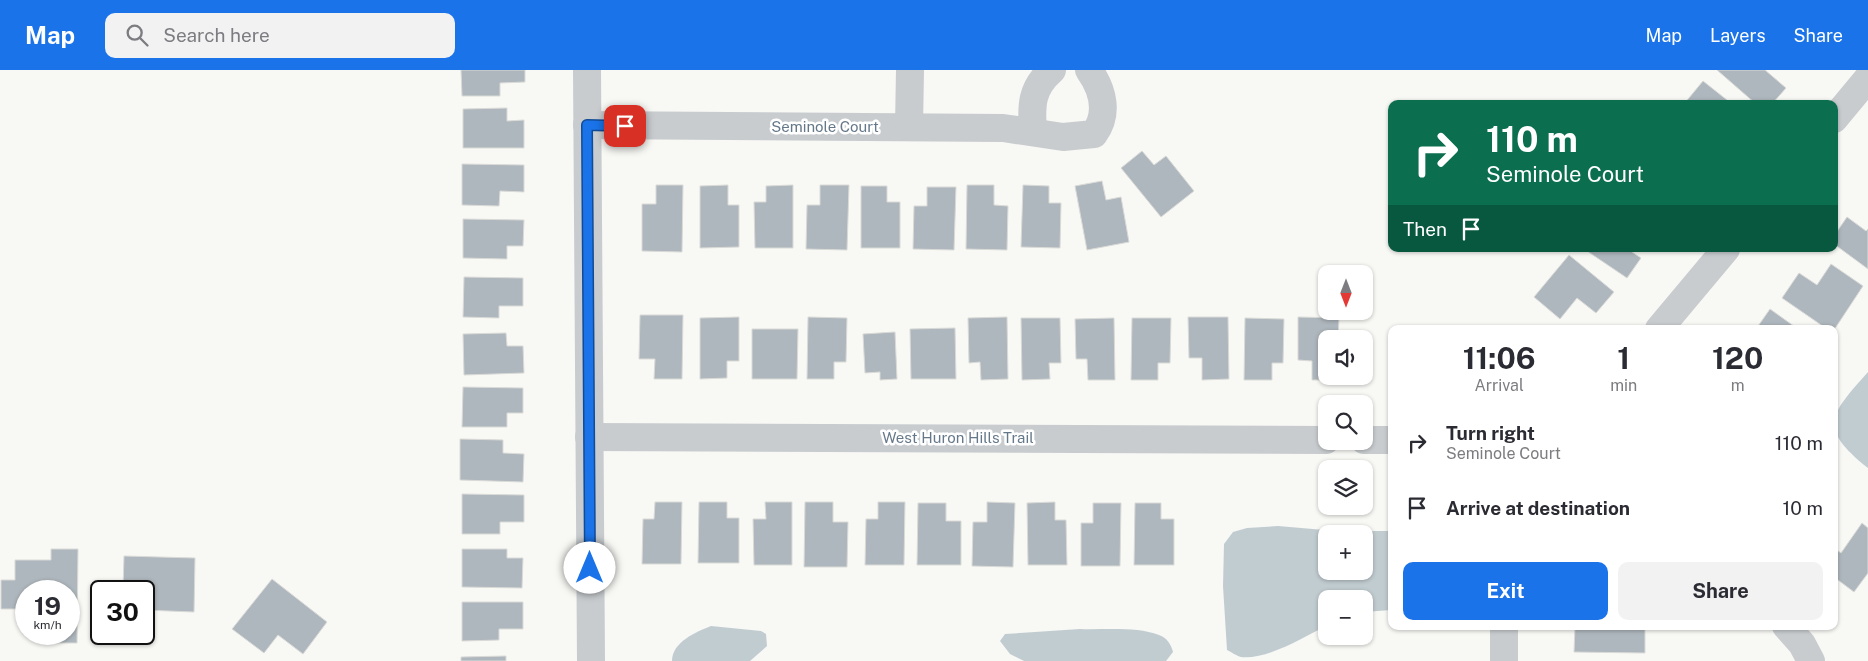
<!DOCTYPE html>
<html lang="en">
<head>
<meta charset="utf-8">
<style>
	body { margin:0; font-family:"Public Sans",sans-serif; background:#f2f2f3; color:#2b2b33; height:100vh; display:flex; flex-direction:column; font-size:19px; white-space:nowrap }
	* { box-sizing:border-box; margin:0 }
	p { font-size:16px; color:#7c7c81 }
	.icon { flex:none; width:28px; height:28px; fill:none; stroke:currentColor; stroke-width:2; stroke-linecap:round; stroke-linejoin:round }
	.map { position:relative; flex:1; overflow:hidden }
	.panel { position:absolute; left:1388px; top:255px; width:450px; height:305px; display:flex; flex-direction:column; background:#fff; border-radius:10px; box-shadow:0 1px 4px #0004 }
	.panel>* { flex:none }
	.banner { position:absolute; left:1388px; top:30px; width:450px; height:152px; border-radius:10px; box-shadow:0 1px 4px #0004; background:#0b6e4f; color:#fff; overflow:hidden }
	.needle { width:32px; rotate:180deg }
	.buttons { position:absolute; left:1318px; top:195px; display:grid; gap:10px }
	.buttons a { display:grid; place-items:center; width:55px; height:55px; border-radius:10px; background:#fff; box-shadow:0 1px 4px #0004; font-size:25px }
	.speed { position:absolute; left:15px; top:510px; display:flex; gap:10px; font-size:25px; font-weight:700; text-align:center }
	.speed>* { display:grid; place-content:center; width:65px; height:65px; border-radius:50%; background:#fff; box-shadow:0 1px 4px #0004; line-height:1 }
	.speed small { font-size:12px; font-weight:400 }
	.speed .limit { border:2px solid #111; border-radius:8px; background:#fff; color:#111 }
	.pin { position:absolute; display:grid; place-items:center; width:42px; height:42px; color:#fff; margin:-21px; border-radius:10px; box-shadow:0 2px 8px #0006 }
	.me { position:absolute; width:55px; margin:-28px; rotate:0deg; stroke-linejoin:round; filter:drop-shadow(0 0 4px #0008) }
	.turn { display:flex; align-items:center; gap:18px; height:105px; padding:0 15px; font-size:22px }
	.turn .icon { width:65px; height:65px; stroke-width:2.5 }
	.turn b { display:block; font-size:35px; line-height:42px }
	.then { display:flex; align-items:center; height:48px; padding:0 15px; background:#0003; gap:10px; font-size:19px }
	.eta { display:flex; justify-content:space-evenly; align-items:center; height:85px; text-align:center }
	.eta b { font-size:30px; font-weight:700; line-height:35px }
	.button { display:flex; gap:10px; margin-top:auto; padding:10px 15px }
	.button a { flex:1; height:58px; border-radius:10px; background:#1a73e8; color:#fff; font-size:20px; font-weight:700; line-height:58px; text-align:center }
	.button a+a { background:#f2f2f3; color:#2b2b33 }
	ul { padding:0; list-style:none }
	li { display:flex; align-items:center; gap:15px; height:65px; padding:0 15px }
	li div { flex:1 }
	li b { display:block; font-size:19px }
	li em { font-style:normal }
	header { display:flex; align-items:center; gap:30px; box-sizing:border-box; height:70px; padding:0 25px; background:#1a73e8; color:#fff }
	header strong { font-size:24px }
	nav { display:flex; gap:28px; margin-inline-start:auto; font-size:18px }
	.search { width:350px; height:45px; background:#f2f2f3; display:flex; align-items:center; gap:12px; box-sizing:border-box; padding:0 18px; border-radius:10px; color:#7c7c81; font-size:19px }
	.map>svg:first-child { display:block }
	.water { fill:#c1ccd1; fill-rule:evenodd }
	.building { fill:#aeb7bd; stroke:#dadad7 }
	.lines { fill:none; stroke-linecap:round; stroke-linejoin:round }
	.minor { stroke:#c8cccf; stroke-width:28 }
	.route-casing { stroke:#114b97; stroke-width:12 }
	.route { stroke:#1a73e8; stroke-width:9 }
	.labels { text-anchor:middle; stroke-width:5; stroke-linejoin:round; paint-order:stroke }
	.street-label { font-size:15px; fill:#657889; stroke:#fff }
</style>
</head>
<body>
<header>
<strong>Map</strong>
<div class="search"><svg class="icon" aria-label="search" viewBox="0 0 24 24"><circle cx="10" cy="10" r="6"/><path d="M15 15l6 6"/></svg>Search here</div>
<nav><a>Map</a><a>Layers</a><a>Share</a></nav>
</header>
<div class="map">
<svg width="1868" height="591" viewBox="0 0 1868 591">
	<rect width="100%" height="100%" fill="#f8f8f5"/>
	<!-- water -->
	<g class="water">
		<path d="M1868 302V398C1817 357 1830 345 1868 302Z"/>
		<path d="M1278 456 1336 461H1391V540L1364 542V529H1326V556C1304 567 1267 590 1241 587 1237 586 1231 582 1227 580L1223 516 1224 474 1233 462 1247 458ZM1326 464H1364V501H1326Z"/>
		<path d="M711 556 761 561 766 564 767 576 750 591H672C672 572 696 562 711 556Z"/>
		<path d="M1080 559C1104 560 1136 556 1159 565 1167 568 1171 574 1173 582L1166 591H1024L1010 584 1000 571 1005 564Z"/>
	</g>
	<!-- building -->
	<g class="building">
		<polygon points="461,0 525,0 525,12 500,13 500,26 462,26"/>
		<polygon points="1717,0 1765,0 1786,18 1772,34 1756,34"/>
		<polygon points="1703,11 1732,34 1684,34"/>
		<polygon points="507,38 507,51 524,50 524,78 463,78 463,39"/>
		<polygon points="1142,81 1154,95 1166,86 1194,121 1161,147 1121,98"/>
		<polygon points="462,94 524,95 524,122 500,121 499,136 462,135"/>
		<polygon points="1102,111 1106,130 1121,127 1129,172 1087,180 1075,116"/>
		<polygon points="656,115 683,115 682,182 642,181 642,134 656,134"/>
		<polygon points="728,115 728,135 739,135 739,177 700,178 700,116"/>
		<polygon points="793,115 793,178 755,178 754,132 766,132 766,116"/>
		<polygon points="820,115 849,115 847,180 806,179 807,135 820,135"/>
		<polygon points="967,115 994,115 994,135 1008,136 1007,180 966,179"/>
		<polygon points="1023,115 1049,116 1049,133 1061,133 1060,178 1021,177"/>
		<polygon points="861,116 887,116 887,132 900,132 900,178 861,178"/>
		<polygon points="927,117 956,117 954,180 913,179 914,136 927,136"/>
		<polygon points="1847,147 1866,161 1868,159 1868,199 1834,174 1834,166"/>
		<polygon points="463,149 524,150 523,176 507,176 507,189 463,188"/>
		<polygon points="1584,179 1634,179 1632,182 1641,188 1627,208"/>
		<polygon points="1569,185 1614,222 1596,243 1577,228 1560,249 1534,227"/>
		<polygon points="1831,194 1863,216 1834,260 1827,259 1782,228 1799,203 1817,215"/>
		<polygon points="464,207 523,208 523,236 499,236 499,248 463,247"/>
		<polygon points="1770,239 1798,259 1756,259"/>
		<polygon points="640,245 683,245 682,309 654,309 655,289 639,289"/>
		<polygon points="739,247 739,291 727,291 727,308 700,309 700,248"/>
		<polygon points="808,247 847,248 846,292 834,292 834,309 807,309"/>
		<polygon points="1007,247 1008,309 981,310 980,292 969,293 968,248"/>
		<polygon points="1188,247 1228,247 1229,309 1202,310 1202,288 1189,288"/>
		<polygon points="1298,247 1339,248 1338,269 1326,269 1326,306 1338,306 1338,310 1312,310 1312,291 1298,290"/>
		<polygon points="1021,248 1060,248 1061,293 1049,293 1050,309 1022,310"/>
		<polygon points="1114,248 1115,310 1088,310 1087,289 1076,289 1075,249"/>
		<polygon points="1132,248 1171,248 1170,293 1158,293 1158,310 1131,310"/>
		<polygon points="1245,248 1284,249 1283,293 1272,293 1272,310 1244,310"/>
		<polygon points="955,258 956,309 911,309 910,259"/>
		<polygon points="752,259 798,259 797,309 752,309"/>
		<polygon points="895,262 897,309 880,310 880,302 865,303 863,264"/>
		<polygon points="506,263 507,276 523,276 524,303 464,305 463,264"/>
		<polygon points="463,317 523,318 523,343 507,343 507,357 462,357"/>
		<polygon points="460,369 503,370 503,383 524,384 523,412 460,410"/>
		<polygon points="462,424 524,425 524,452 500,452 500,464 462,464"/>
		<polygon points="655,432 682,432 681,494 642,494 643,449 654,449"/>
		<polygon points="699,432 727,432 727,448 739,448 739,493 698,493"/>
		<polygon points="765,432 792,432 792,495 754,495 753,449 766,449"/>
		<polygon points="805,432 833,432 833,452 848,452 847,497 804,497"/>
		<polygon points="878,432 905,432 904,495 865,495 866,449 878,449"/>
		<polygon points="987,432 1015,433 1013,497 972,496 973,452 987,452"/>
		<polygon points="1055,432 1055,450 1066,450 1067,495 1028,495 1027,433"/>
		<polygon points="918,433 946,433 946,451 961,451 961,495 917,495"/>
		<polygon points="1093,433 1121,433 1120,496 1081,496 1081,453 1093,453"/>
		<polygon points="1135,433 1161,433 1161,449 1174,449 1174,495 1134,495"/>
		<polygon points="1862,453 1868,458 1868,503 1854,522 1834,507 1834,478 1841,483"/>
		<polygon points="51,479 78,479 77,573 48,573 49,564 69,564 69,521 26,521 26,539 1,539 1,510 15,510 15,490 51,490"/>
		<polygon points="462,479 507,479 507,488 523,488 522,518 462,517"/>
		<polygon points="124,486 195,488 194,542 144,540 144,521 123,521"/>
		<polygon points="272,509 327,552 303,584 278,565 264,583 232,559"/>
		<polygon points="462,532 523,532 523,559 499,559 499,570 462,571"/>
		<polygon points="1575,556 1645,556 1645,583 1574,582"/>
		<polygon points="506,586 506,591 461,591 461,587"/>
	</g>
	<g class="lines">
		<!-- minor -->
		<g class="minor">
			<polyline points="587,0 591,591"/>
			<polyline points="1834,49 1868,8"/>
			<path d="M587 55 1003 58 1063 67 1094 64C1109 44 1103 20 1089 0"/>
			<polyline points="909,57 910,0"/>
			<path d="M1033 62C1031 36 1031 18 1052 0"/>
			<polyline points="1659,259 1726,179"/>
			<polyline points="589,367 1326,370"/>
			<polyline points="1364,370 1391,370"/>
			<polyline points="1786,556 1802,574 1811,591"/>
			<polyline points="1504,591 1504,556"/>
		</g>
	</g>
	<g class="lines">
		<!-- route casing -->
		<g class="route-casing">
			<polyline id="route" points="590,498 587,55 625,56"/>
		</g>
		<!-- route -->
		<use href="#route" class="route"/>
	</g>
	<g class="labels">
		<!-- street labels -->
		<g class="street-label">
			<text x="825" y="62">Seminole Court</text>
			<text x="958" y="373">West Huron Hills Trail</text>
		</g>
	</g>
</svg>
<div class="buttons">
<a><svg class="needle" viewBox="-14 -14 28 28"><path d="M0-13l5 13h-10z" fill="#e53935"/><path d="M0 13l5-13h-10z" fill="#7c7c81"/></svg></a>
<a><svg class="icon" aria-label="sound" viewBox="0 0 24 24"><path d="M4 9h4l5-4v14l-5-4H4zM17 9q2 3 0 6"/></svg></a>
<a><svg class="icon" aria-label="search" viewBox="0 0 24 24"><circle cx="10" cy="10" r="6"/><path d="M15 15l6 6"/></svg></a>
<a><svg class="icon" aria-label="layers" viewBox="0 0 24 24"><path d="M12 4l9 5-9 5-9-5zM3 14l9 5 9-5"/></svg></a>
<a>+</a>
<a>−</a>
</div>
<div class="speed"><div>19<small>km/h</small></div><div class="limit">30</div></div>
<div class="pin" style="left:625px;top:56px;background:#d93025"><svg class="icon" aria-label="arrive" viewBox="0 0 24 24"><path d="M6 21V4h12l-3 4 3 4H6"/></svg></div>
<svg class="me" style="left:590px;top:498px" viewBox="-20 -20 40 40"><circle r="19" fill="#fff"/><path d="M0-13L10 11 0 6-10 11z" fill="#1a73e8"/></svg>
<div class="banner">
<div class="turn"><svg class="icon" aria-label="right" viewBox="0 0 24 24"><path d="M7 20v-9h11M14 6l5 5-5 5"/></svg><div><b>110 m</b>Seminole Court</div></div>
<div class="then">Then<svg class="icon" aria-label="arrive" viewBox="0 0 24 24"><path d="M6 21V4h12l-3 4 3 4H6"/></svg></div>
</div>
<section class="panel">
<div class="eta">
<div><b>11:06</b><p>Arrival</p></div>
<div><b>1</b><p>min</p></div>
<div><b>120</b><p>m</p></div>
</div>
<ul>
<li><svg class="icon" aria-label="right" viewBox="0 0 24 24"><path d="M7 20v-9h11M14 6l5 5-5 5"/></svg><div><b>Turn right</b><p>Seminole Court</p></div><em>110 m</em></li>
<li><svg class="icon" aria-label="arrive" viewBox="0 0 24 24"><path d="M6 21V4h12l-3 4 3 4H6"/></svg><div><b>Arrive at destination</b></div><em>10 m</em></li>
</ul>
<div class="button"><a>Exit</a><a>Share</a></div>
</section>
</div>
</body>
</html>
